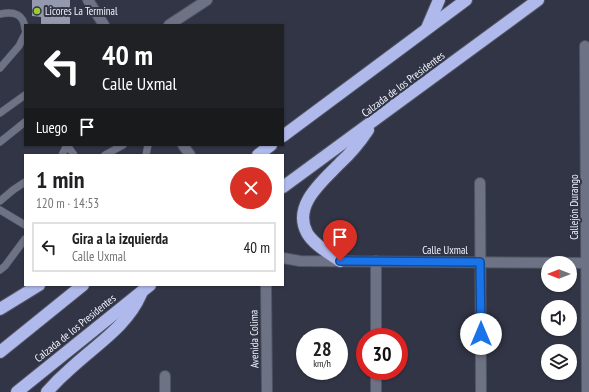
<!DOCTYPE html>
<html lang="es">
<head>
<meta charset="utf-8">
<style>
	body { margin:0; font-family:"PT Sans Narrow",sans-serif; background:#f6f6f6; color:#202124; height:100vh; display:flex; flex-direction:column; font-size:15px; white-space:nowrap }
	* { box-sizing:border-box; margin:0 }
	p { font-size:13px; color:#757577 }
	.icon { flex:none; width:22px; height:22px; fill:none; stroke:currentColor; stroke-width:2; stroke-linecap:round; stroke-linejoin:round }
	.map { position:relative; flex:1; overflow:hidden }
	.panel { position:absolute; left:24px; top:154px; width:260px; height:132px; display:flex; flex-direction:column; background:#fff; border-radius:0px; box-shadow:0 1px 3px #0004 }
	.panel>* { flex:none }
	.top-card { position:absolute; left:24px; top:24px; width:260px; height:122px; border-radius:0px; box-shadow:0 1px 3px #0004; background:#202124; color:#fff; overflow:hidden }
	.needle { width:26px; rotate:270deg }
	.tools { position:absolute; left:541px; top:256px; display:grid; gap:8px }
	.tools a { display:grid; place-items:center; width:36px; height:36px; border-radius:50%; background:#fff; box-shadow:0 1px 3px #0004; font-size:20px }
	.speed { position:absolute; left:296px; top:328px; display:flex; gap:8px; font-size:20px; font-weight:700; text-align:center }
	.speed>* { display:grid; place-content:center; width:52px; height:52px; border-radius:50%; background:#fff; box-shadow:0 1px 3px #0004; line-height:1 }
	.speed small { font-size:10px; font-weight:400 }
	.speed .limit { border:6px solid #d22; background:#fff; color:#111 }
	.pin { position:absolute; display:grid; place-items:center; width:34px; height:34px; color:#fff; margin:-41px -17px; border-radius:50% 50% 50% 0; rotate:-45deg; box-shadow:0 0 4px #0007 }
	.pin .icon { rotate:45deg }
	.me { position:absolute; width:44px; margin:-22px; rotate:0deg; stroke-linejoin:round; filter:drop-shadow(0 0 3px #0008) }
	.turn { display:flex; align-items:center; gap:14px; height:84px; padding:0 12px; font-size:18px }
	.turn .icon { width:52px; height:52px; stroke-width:2.5 }
	.turn b { display:block; font-size:28px; line-height:34px }
	.then { display:flex; align-items:center; height:38px; padding:0 12px; background:#0003; gap:8px; font-size:15px }
	.round { display:grid; place-items:center; flex:none; width:42px; height:42px; border-radius:21px; background:#f6f6f6 }
	.headline { display:flex; align-items:center; justify-content:space-between; height:68px; padding:0 12px }
	h1 { font-size:24px; font-weight:600; line-height:30px }
	ul { padding:0; list-style:none }
	li { display:flex; align-items:center; gap:12px; height:50px; margin:0 8px 6px; padding:0 4px; border:2px solid #e0e0e0; border-radius:0px }
	li div { flex:1 }
	li b { display:block; font-size:15px }
	li em { font-style:normal }
	.map>svg:first-child { display:block }
	.building { fill:#9499ad }
	.lines { fill:none; stroke-linecap:round; stroke-linejoin:round }
	.lane-casing { stroke:#515462; stroke-width:8 }
	.street-casing { stroke:#515462; stroke-width:12 }
	.secondary-casing { stroke:#515462; stroke-width:12 }
	.highway-casing { stroke:#515462; stroke-width:14 }
	.lane { stroke:#6e7285; stroke-width:7 }
	.street { stroke:#6e7285; stroke-width:10 }
	.secondary { stroke:#6e7285; stroke-width:10 }
	.highway { stroke:#afb9eb; stroke-width:12 }
	.route-casing { stroke:#114b97; stroke-width:10 }
	.route { stroke:#1a73e8; stroke-width:7 }
	.poi-dot { fill:#9bcb33; stroke:#313545; stroke-width:1.5 }
	.labels { text-anchor:middle; stroke-width:4; stroke-linejoin:round; paint-order:stroke }
	.poi-label { font-size:11px; fill:#f1f4ff; stroke:#313545; text-anchor:start }
	.street-label { font-size:11px; fill:#f1f4ff; stroke:#313545 }
</style>
</head>
<body>
<div class="map">
<svg width="589" height="392" viewBox="0 0 589 392">
	<rect width="100%" height="100%" fill="#313545"/>
	<!-- building -->
	<polygon class="building" points="32,0 70,0 70,25 41,25 41,17 32,16"/>
	<g class="lines">
		<!-- lane casing -->
		<g class="lane-casing">
			<g id="lane">
				<path d="M0 14C14 11 24 14 25 29"/>
				<polyline points="0,68 19,46 25,34"/>
				<polyline points="0,113 25,95"/>
				<polyline points="0,142 25,122"/>
				<polyline points="67,145 74,155"/>
				<polyline points="62,155 67,145"/>
				<polyline points="105,155 123,145"/>
				<polyline points="146,155 148,145"/>
				<polyline points="0,201 13,190 25,182"/>
				<polyline points="0,210 25,225"/>
				<polyline points="0,270 5,266 25,239"/>
			</g>
		</g>
		<!-- street casing -->
		<g class="street-casing">
			<g id="street">
				<polyline points="169,25 207,0"/>
				<polyline points="585,46 587,392"/>
				<polyline points="480,183 481,392"/>
				<polyline points="376,261 376,337"/>
				<polyline points="376,371 376,392"/>
				<polyline points="165,376 165,392"/>
			</g>
		</g>
		<!-- secondary casing -->
		<g class="secondary-casing">
			<g id="secondary">
				<polyline points="88,0 104,25"/>
				<polyline points="183,145 190,155"/>
				<polyline points="283,258 300,261 589,263"/>
				<polyline points="266,285 267,392"/>
			</g>
		</g>
		<!-- highway casing -->
		<g class="highway-casing">
			<g id="highway">
				<polyline points="427,28 439,0"/>
				<polyline points="283,136 466,0"/>
				<polyline points="258,155 271,145"/>
				<polyline points="283,187 538,0"/>
				<path d="M340 261C329 253 314 245 307 233 292 205 323 181 340 163 351 153 360 142 368 130"/>
				<polyline points="0,309 39,285"/>
				<polyline points="0,352 83,285"/>
				<polyline points="17,392 150,285"/>
				<path d="M47 392C54 384 61 377 69 370 94 346 127 327 141 294"/>
			</g>
		</g>
		<!-- lane -->
		<use href="#lane" class="lane"/>
		<!-- street -->
		<use href="#street" class="street"/>
		<!-- secondary -->
		<use href="#secondary" class="secondary"/>
		<!-- highway -->
		<use href="#highway" class="highway"/>
	</g>
	<g class="lines">
		<!-- route casing -->
		<g class="route-casing">
			<polyline id="route" points="340,261 480,262 481,334"/>
		</g>
		<!-- route -->
		<use href="#route" class="route"/>
	</g>
	<!-- markers -->
	<circle class="poi-dot" cx="37" cy="11" r="4"/>
	<g class="labels">
		<!-- poi labels -->
		<g class="poi-label">
			<text x="45" y="15">Licores La Terminal</text>
		</g>
		<!-- street labels -->
		<g class="street-label">
			<text transform="translate(403 84) rotate(-37)" y="4">Calzada de los Presidentes</text>
			<text transform="translate(574 207) rotate(-90)" y="4">Callejón Durango</text>
			<text x="445" y="254">Calle Uxmal</text>
			<text transform="translate(75 328) rotate(-39)" y="4">Calzada de los Presidentes</text>
			<text transform="translate(254 339) rotate(-91)" y="4">Avenida Colima</text>
		</g>
	</g>
</svg>
<div class="tools">
<a><svg class="needle" viewBox="-14 -14 28 28"><path d="M0-13l5 13h-10z" fill="#e53935"/><path d="M0 13l5-13h-10z" fill="#757577"/></svg></a>
<a><svg class="icon" aria-label="sound" viewBox="0 0 24 24"><path d="M4 9h4l5-4v14l-5-4H4zM17 9q2 3 0 6"/></svg></a>
<a><svg class="icon" aria-label="layers" viewBox="0 0 24 24"><path d="M12 4l9 5-9 5-9-5zM3 14l9 5 9-5"/></svg></a>
</div>
<div class="speed"><div>28<small>km/h</small></div><div class="limit">30</div></div>
<div class="pin" style="left:340px;top:261px;background:#d93025"><svg class="icon" aria-label="arrive" viewBox="0 0 24 24"><path d="M6 21V4h12l-3 4 3 4H6"/></svg></div>
<svg class="me" style="left:481px;top:334px" viewBox="-20 -20 40 40"><circle r="19" fill="#fff"/><path d="M0-13L10 11 0 6-10 11z" fill="#1a73e8"/></svg>
<div class="top-card">
<div class="turn"><svg class="icon" aria-label="left" viewBox="0 0 24 24"><path d="M17 20v-9H6M10 6l-5 5 5 5"/></svg><div><b>40 m</b>Calle Uxmal</div></div>
<div class="then">Luego<svg class="icon" aria-label="arrive" viewBox="0 0 24 24"><path d="M6 21V4h12l-3 4 3 4H6"/></svg></div>
</div>
<section class="panel">
<div class="headline"><div><h1>1 min</h1><p>120 m · 14:53</p></div><a class="round" style="background:#d93025;color:#fff"><svg class="icon" aria-label="close" viewBox="0 0 24 24"><path d="M6 6l12 12M18 6L6 18"/></svg></a></div>
<ul>
<li><svg class="icon" aria-label="left" viewBox="0 0 24 24"><path d="M17 20v-9H6M10 6l-5 5 5 5"/></svg><div><b>Gira a la izquierda</b><p>Calle Uxmal</p></div><em>40 m</em></li>
</ul>
</section>
</div>
</body>
</html>
